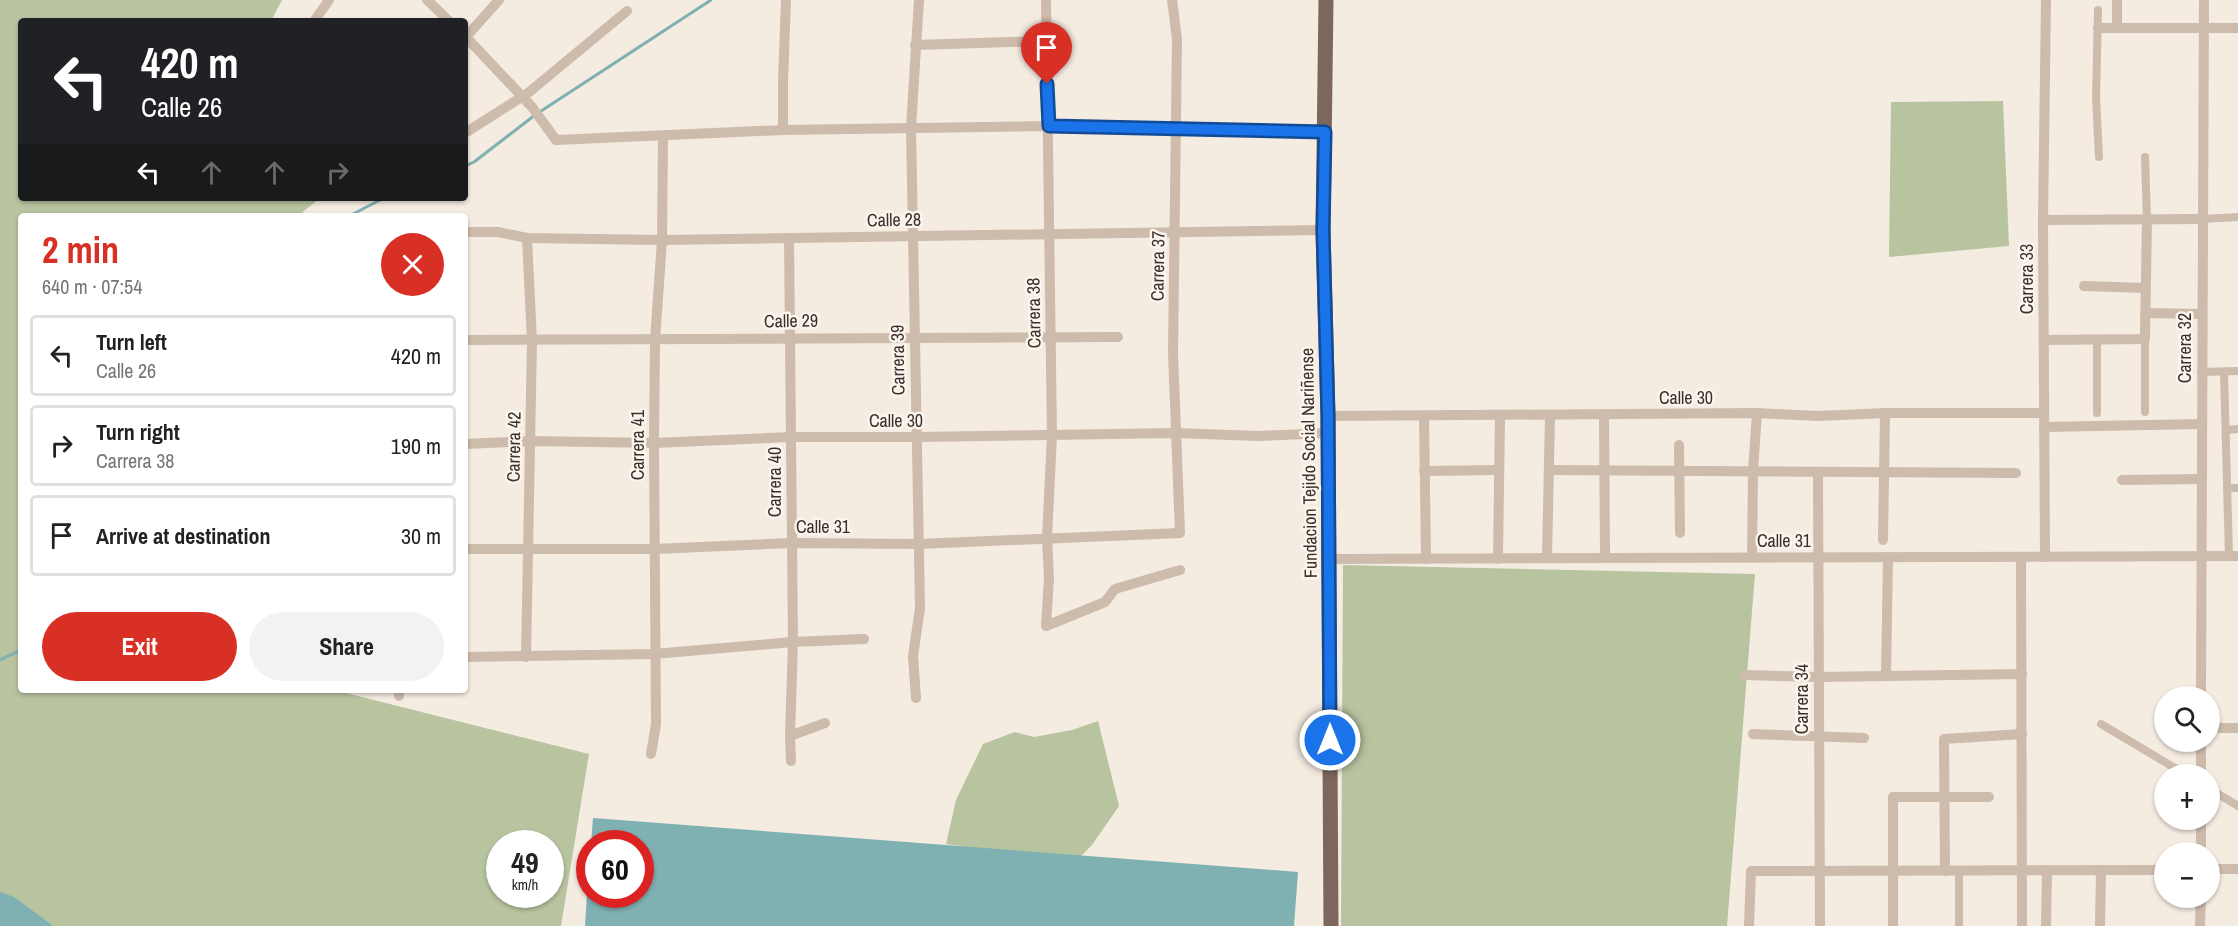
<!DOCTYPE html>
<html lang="en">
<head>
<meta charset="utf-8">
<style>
	body { margin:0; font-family:"Archivo Narrow",sans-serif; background:#f2f2f2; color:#222; height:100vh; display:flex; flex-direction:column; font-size:22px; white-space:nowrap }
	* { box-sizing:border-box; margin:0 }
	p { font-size:20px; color:#767676 }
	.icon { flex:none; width:33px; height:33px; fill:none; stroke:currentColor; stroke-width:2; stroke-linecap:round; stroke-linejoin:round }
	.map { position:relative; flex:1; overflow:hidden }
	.sheet { position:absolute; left:18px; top:213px; width:450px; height:480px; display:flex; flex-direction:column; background:#fff; border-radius:6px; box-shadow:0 2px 4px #0004 }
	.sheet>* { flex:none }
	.hud { position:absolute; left:18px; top:18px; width:450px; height:183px; border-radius:6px; box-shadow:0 2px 4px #0004; background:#202124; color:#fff; overflow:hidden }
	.buttons { position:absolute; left:2154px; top:686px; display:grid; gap:12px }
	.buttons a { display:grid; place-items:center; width:66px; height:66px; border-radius:50%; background:#fff; box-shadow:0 2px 4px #0004; font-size:30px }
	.speed { position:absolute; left:486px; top:830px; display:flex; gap:12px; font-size:30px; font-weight:700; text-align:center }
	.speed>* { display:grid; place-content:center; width:78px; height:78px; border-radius:50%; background:#fff; box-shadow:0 2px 4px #0004; line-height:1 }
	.speed small { font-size:15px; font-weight:400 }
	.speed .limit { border:9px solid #d22; background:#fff; color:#111 }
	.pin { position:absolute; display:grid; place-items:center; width:51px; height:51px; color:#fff; margin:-62px -26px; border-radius:50% 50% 50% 0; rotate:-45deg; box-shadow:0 0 6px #0007 }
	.pin .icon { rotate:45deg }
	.me { position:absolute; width:66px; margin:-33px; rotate:0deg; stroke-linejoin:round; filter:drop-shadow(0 0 4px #0008) }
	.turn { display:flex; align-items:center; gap:21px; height:126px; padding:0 24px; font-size:27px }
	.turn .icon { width:78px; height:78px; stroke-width:2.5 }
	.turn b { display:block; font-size:42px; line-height:51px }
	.lanes { display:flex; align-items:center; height:57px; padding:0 24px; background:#0003; justify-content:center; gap:30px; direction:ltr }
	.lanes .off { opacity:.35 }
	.round { display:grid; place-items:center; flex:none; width:63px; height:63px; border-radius:32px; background:#f2f2f2 }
	.headline { display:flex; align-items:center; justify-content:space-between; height:102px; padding:0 24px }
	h1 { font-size:36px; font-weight:700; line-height:45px; color:#d93025 }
	.primary-button { display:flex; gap:12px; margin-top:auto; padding:12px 24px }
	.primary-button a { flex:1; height:69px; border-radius:36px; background:#d93025; color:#fff; font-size:24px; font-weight:700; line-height:69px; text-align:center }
	.primary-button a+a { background:#f2f2f2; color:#222 }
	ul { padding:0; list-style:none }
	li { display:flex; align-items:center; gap:18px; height:81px; margin:0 12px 9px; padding:0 12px; border:3px solid #e0e0e0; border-radius:6px }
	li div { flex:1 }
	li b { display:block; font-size:22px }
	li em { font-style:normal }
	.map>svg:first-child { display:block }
	.green { fill:#b8c4a0; fill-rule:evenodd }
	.water { fill:#7fb0b2 }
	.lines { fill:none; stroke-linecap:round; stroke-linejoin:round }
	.stream { stroke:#7fb0b2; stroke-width:3 }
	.pedestrian { stroke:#cdbbac; stroke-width:8 }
	.minor { stroke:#cdbbac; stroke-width:10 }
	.primary { stroke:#7d675c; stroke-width:15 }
	.route-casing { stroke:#114b97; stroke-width:15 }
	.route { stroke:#1a73e8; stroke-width:10 }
	.labels { text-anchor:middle; stroke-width:5; stroke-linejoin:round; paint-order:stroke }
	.street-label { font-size:18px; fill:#3b302b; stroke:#fbf5ee }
</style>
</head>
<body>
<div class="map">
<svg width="2238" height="926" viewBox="0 0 2238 926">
	<rect width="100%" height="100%" fill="#f4ebe1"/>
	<!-- green -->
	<g class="green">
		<path d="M0 0H282L271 21H21V198H320L298 216H21V690H334L589 754 561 926H0ZM500 843H550V894H500Z"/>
		<polygon points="2003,101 2009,246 1889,257 1891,102"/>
		<polygon points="1343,565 1755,574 1727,926 1341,926"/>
		<polygon points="1098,721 1119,806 1092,845 1074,863 946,844 956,800 983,744 1015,732 1034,737 1072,730"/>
	</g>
	<!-- water -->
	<g class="water">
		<polygon points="593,818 1298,872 1294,926 585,926 589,862 590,894 640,894 640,843 591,843"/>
		<polygon points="0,892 14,897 53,926 0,926"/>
	</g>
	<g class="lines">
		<!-- stream -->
		<g class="stream">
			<polyline points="465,166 474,162 535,115 711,0"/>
			<polyline points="349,216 384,198"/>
			<polyline points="0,660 21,650"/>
		</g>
		<!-- pedestrian -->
		<g class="pedestrian">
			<polyline points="2098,10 2096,97 2099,157"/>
			<polyline points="2145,157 2147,219"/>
			<polyline points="2202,219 2238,217"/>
			<polyline points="2145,339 2145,412"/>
			<polyline points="2201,372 2238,371"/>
			<polyline points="2224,372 2229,556"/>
			<polyline points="2097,413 2097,340"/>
			<polyline points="2226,430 2238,429"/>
			<polyline points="2227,488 2238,488"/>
			<polyline points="2101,724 2185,774"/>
			<polyline points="2210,789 2238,806"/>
			<polyline points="1959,926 1959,871"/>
		</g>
		<!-- minor -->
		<g class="minor">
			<polyline points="427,0 449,21"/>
			<polyline points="1046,0 1052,436 1047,538 1049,578 1046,626 1105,602 1115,589 1180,570"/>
			<polyline points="315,20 329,0"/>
			<polyline points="2098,28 2238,28"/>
			<polyline points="2117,28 2117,0"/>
			<polyline points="465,36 532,107 556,140 783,130 1049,126 1325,132"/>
			<polyline points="465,38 499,0"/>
			<polyline points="915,45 1046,41"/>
			<polyline points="783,130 783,82 786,0"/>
			<polyline points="465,133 528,93 627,11"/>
			<polyline points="2043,220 2202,219"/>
			<polyline points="465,232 498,232 527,238 662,240 1323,230"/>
			<polyline points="789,238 793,642 790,736 791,761"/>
			<polyline points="2084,286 2145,288"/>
			<polyline points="2145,313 2202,314"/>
			<polyline points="465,340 1118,337"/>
			<polyline points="2044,340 2145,339 2147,219"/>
			<polyline points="1604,414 1605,558"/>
			<polyline points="1424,415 1426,559"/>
			<polyline points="1328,416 1757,413 1818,416 1885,413 2044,413"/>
			<polyline points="2044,427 2202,424"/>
			<polyline points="465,444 531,441 654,443 791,437 916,437 1176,433 1258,436 1328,433"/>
			<polyline points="1679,445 1680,533"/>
			<polyline points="1549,470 2016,473"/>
			<polyline points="1424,471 1499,470"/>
			<polyline points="1818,472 1820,926"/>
			<polyline points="2122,480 2202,479"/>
			<polyline points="1883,540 1885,413"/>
			<polyline points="465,549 654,549 792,543 919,544 1180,533 1173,353 1177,39 1172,0"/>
			<polyline points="2021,557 2022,926"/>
			<polyline points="2045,557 2043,220 2046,0"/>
			<polyline points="1547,558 1550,416"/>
			<polyline points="1752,558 1753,471 1757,413"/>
			<polyline points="1329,559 2238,556"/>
			<polyline points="1498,559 1500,415"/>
			<polyline points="465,657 654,654 793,642 864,639"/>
			<polyline points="526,657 532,341 527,238"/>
			<polyline points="1744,675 1818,677 2022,674"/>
			<polyline points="1886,676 1888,557"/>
			<polyline points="399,696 399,690"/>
			<polyline points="2201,696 2204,0"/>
			<polyline points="916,698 913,656 920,608 911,128 919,0"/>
			<polyline points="2210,728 2238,728"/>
			<polyline points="1753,734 1864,738"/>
			<polyline points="790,736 825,723"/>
			<polyline points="651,754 656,724 654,443 655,341 662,240 663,136"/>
			<polyline points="2201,774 2201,741"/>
			<polyline points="2201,852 2201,819"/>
			<polyline points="2210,869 2238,869"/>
			<polyline points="1945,871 1944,739 2022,734"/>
			<polyline points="1749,926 1751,871 2164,870"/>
			<polyline points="1893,926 1893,797 1989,797"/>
			<polyline points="2046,926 2047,870"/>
			<polyline points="2100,926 2101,870"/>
			<polyline points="2200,926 2201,897"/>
		</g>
		<!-- primary -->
		<polyline class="primary" points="1326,0 1323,230 1328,416 1331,926"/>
	</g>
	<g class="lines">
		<!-- route casing -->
		<g class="route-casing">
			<polyline id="route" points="1047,84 1049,126 1325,132 1323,230 1328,416 1330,740"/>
		</g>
		<!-- route -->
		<use href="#route" class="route"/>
	</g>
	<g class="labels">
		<!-- street labels -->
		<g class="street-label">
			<text transform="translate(894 220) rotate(-1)" y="6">Calle 28</text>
			<text transform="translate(1158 266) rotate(-89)" y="6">Carrera 37</text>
			<text transform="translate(2027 279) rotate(-90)" y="6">Carrera 33</text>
			<text transform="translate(1034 313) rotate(-91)" y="6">Carrera 38</text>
			<text transform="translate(791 321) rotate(-1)" y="6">Calle 29</text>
			<text transform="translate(2185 348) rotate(-90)" y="6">Carrera 32</text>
			<text transform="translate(898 360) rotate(-91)" y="6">Carrera 39</text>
			<text x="1686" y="404">Calle 30</text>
			<text x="896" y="427">Calle 30</text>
			<text transform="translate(638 445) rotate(-90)" y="6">Carrera 41</text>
			<text transform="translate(514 447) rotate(-89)" y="6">Carrera 42</text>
			<text transform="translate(1309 463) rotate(-91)" y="6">Fundacion Tejido Social Nariñense</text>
			<text transform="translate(775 482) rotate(-90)" y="6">Carrera 40</text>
			<text x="823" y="533">Calle 31</text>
			<text x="1784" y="547">Calle 31</text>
			<text transform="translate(1802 699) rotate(-90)" y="6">Carrera 34</text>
		</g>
	</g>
</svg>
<div class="buttons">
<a><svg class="icon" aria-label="search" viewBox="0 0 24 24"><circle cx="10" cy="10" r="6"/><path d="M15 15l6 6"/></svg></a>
<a>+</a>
<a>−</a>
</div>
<div class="speed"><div>49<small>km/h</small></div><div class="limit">60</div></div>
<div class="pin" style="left:1047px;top:84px;background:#d93025"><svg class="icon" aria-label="arrive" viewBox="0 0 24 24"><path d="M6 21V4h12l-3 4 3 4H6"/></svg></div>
<svg class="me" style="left:1330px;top:740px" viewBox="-20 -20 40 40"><circle r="17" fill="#1a73e8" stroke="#fff" stroke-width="3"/><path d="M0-11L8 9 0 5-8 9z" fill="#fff"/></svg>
<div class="hud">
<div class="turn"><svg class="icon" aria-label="left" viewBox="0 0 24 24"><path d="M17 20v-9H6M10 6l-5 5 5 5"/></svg><div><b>420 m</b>Calle 26</div></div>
<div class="lanes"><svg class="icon" aria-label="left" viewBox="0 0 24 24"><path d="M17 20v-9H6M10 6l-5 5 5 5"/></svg><svg class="icon off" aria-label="ahead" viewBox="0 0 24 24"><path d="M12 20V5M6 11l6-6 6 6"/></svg><svg class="icon off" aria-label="ahead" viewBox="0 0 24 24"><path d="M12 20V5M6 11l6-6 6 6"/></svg><svg class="icon off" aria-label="right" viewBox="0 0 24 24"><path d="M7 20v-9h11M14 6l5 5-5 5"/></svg></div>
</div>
<section class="sheet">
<div class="headline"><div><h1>2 min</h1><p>640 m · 07:54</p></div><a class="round" style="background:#d93025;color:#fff"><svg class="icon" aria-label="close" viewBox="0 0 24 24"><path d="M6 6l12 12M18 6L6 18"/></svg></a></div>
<ul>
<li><svg class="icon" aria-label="left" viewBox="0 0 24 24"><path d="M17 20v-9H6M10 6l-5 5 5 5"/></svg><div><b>Turn left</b><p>Calle 26</p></div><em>420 m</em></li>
<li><svg class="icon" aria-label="right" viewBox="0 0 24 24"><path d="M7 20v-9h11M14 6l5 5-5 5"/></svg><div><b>Turn right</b><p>Carrera 38</p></div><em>190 m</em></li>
<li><svg class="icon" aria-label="arrive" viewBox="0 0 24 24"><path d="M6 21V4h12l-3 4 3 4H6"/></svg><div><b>Arrive at destination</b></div><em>30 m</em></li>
</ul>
<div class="primary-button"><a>Exit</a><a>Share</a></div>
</section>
</div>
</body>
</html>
